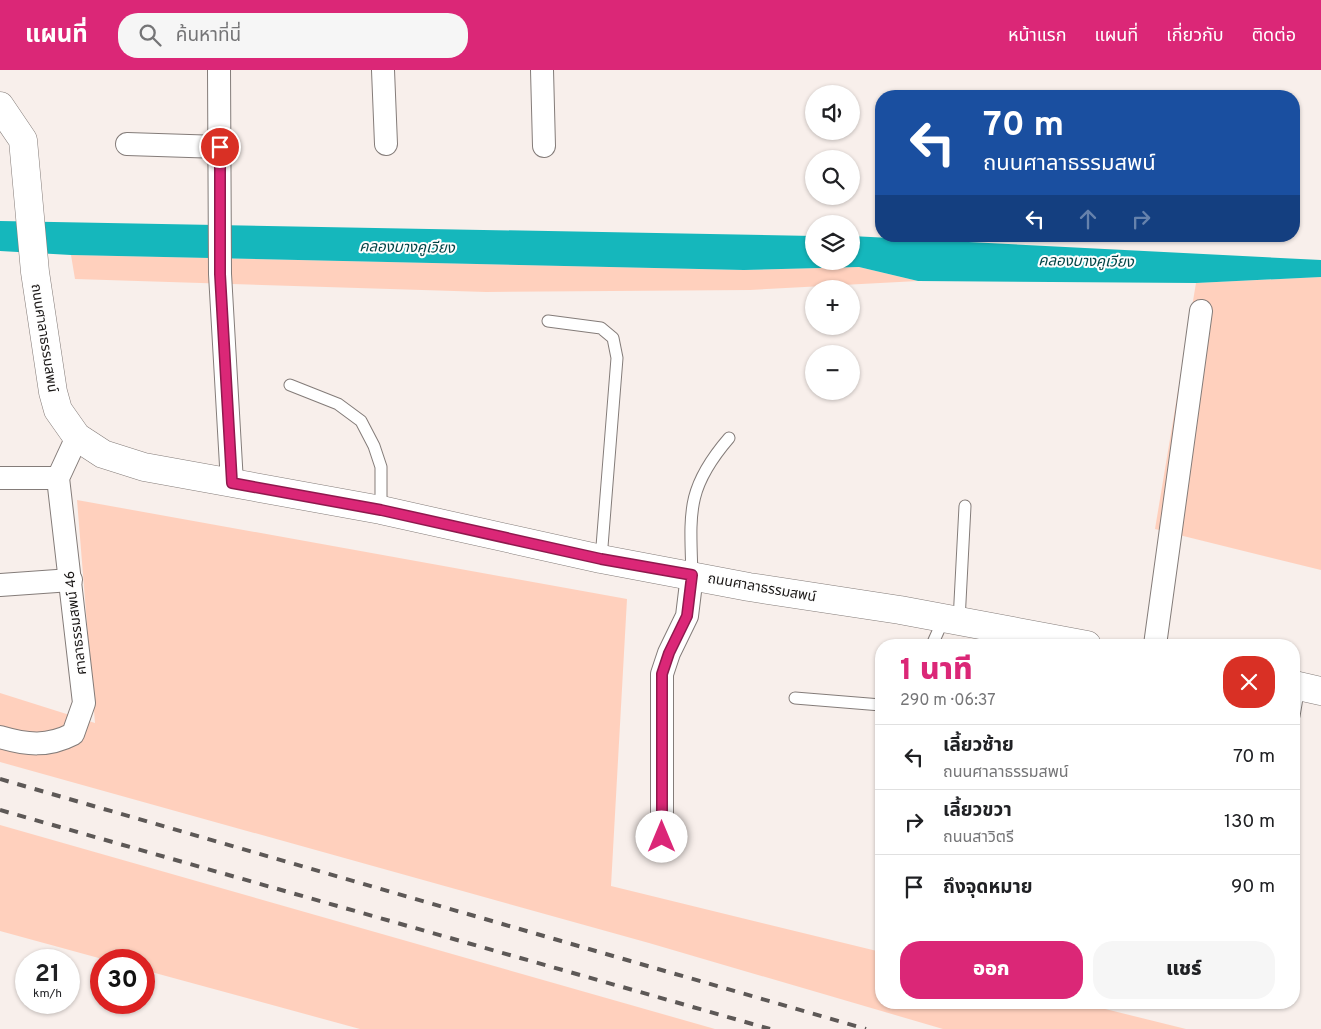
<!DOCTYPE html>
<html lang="th">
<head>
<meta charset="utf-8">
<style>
	body { margin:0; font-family:Overpass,"Noto Sans Thai",sans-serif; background:#f6f6f6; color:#202124; height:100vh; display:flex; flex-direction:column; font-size:19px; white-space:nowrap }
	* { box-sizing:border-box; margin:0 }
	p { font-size:16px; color:#757577 }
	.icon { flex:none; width:28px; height:28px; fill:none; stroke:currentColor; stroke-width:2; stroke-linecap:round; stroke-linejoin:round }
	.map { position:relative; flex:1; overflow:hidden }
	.sheet { position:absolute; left:875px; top:569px; width:425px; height:370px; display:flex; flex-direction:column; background:#fff; border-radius:20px; box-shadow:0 1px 4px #0004 }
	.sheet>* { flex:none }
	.guide { position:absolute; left:875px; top:20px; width:425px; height:152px; border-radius:20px; box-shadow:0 1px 4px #0004; background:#1a4fa0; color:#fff; overflow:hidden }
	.fabs { position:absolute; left:805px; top:15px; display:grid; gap:10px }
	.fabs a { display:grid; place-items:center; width:55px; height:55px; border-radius:50%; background:#fff; box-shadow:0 1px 4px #0004; font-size:25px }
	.speed { position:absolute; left:15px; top:879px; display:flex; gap:10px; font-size:25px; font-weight:700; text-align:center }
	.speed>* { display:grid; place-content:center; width:65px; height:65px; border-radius:50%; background:#fff; box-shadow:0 1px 4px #0004; line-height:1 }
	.speed small { font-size:12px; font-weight:400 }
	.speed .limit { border:8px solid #d22; background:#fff; color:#111 }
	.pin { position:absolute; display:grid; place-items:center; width:42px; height:42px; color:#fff; margin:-21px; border:2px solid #fff; border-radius:50%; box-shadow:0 1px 5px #0007 }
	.me { position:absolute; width:55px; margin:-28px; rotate:0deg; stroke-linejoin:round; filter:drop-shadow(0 0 4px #0008) }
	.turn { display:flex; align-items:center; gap:18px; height:105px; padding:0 25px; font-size:22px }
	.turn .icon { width:65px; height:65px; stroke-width:2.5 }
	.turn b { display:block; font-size:35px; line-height:42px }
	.lanes { display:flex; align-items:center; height:48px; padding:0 25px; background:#0003; justify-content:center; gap:25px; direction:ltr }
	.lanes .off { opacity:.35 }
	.round { display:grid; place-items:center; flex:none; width:52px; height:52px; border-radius:20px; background:#f6f6f6 }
	.overview { display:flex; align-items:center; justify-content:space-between; height:85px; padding:0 25px }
	h1 { font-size:30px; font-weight:800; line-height:38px; color:#db2777 }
	.button { display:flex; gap:10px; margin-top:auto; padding:10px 25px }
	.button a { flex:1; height:58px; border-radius:20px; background:#db2777; color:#fff; font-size:20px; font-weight:800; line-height:58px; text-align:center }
	.button a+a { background:#f6f6f6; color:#202124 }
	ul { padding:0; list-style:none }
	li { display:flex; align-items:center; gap:15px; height:65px; padding:0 25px; border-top:1px solid #e0e0e0 }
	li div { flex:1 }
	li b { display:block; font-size:19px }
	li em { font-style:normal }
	header { display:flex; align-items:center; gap:30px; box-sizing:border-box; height:70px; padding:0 25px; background:#db2777; color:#fff }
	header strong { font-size:24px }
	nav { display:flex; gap:28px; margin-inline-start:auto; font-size:18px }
	.search { width:350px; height:45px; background:#f6f6f6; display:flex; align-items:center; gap:12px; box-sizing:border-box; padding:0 18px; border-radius:20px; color:#757577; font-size:19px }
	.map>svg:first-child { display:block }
	.green { fill:#ffd0bd }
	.water { fill:#15b7bc }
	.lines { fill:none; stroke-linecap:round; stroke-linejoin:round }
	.service-casing { stroke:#847c79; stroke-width:13 }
	.minor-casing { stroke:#847c79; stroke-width:24 }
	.tertiary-casing { stroke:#847c79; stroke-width:29 }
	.service { stroke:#fff; stroke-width:11 }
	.minor { stroke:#fff; stroke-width:22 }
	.tertiary { stroke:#fff; stroke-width:28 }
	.rail { stroke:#5d5856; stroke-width:4; stroke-dasharray:9 9; stroke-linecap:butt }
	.route-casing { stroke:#8e194d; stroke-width:12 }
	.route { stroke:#db2777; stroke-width:9 }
	.labels { text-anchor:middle; stroke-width:4; stroke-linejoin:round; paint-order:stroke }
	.street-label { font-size:14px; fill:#1a1716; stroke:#fefefe }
	.water-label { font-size:15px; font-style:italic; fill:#034547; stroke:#fefefe }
</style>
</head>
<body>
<header>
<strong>แผนที่</strong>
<div class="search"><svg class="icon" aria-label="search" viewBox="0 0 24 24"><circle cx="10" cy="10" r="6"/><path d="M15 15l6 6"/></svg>ค้นหาที่นี่</div>
<nav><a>หน้าแรก</a><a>แผนที่</a><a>เกี่ยวกับ</a><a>ติดต่อ</a></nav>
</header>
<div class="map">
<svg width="1321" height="959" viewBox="0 0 1321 959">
	<rect width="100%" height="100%" fill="#f8efeb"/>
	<!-- green -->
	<g class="green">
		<polygon points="71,185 744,200 859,197 918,211 750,220 486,222 75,209"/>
		<polygon points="1321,207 1321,500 1155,459 1196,213"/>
		<polygon points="77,430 627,529 611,816 881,882 881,932 1081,933 1186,959 943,959 649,873 0,692 0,623 95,653"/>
		<polygon points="0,755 715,959 360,959 144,900 144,890 106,890 0,861"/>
	</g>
	<!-- water -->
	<polygon class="water" points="0,151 814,166 814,191 851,191 851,166 1321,190 1321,207 1196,213 918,211 859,197 744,200 71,185 0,181"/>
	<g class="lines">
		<!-- service casing -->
		<g class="service-casing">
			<g id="service">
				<polyline points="548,251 601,258 613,268 617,288 601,489"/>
				<polyline points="290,315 338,334 361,351 374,376 381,397 381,440"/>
				<path d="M692 505C690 442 686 418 729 368"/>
				<polyline points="959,551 965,436"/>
				<polyline points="932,575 944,548"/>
				<polyline points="795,628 881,635"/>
				<polyline points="1294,646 1299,616"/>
			</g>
		</g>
		<!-- minor casing -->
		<g class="minor-casing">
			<g id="minor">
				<polyline points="219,0 220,204 232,413"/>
				<polyline points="383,0 386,74"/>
				<polyline points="542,0 544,76"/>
				<polyline points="127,74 220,77"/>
				<polyline points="0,408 58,408"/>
				<polyline points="0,515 71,510"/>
				<polyline points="1155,575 1201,241"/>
				<path d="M0 667C27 675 48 677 73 664L84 633 58 408 77 367"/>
				<polyline points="662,767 662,604 669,583 687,546 692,505"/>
			</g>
		</g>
		<!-- tertiary casing -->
		<g class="tertiary-casing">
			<g id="tertiary">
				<polyline points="0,36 23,70 35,202 53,322 58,340 77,367 103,384 144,397 381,440 601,489 749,517 900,540 1087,575"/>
				<polyline points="1294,615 1321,621"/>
			</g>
		</g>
		<!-- service -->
		<use href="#service" class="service"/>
		<!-- minor -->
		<use href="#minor" class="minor"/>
		<!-- tertiary -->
		<use href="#tertiary" class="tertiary"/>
		<!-- rail -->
		<g class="rail">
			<polyline points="0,709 866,959"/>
			<polyline points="0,740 770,959"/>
		</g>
	</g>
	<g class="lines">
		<!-- route casing -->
		<g class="route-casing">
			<polyline id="route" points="220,77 220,204 232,413 381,440 601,489 692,505 687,546 669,583 662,604 662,767"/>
		</g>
		<!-- route -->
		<use href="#route" class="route"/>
	</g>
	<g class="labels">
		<!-- street labels -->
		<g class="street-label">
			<text transform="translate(45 268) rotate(81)" y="5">ถนนศาลาธรรมสพน์</text>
			<text transform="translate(762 517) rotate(10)" y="5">ถนนศาลาธรรมสพน์</text>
			<text transform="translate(75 553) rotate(-97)" y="5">ศาลาธรรมสพน์ 46</text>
		</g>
		<!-- water labels -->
		<g class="water-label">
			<text transform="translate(407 177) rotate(1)" y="5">คลองบางคูเวียง</text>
			<text transform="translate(1086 191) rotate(1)" y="5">คลองบางคูเวียง</text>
		</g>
	</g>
</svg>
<div class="fabs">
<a><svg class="icon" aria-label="sound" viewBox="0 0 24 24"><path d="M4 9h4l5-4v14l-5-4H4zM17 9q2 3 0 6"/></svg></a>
<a><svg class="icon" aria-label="search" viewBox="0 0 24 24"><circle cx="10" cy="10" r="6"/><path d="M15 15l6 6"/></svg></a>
<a><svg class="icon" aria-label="layers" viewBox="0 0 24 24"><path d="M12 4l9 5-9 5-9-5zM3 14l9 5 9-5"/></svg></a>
<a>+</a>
<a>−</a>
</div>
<div class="speed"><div>21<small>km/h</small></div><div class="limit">30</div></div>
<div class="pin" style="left:220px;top:77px;background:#d93025"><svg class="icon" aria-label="arrive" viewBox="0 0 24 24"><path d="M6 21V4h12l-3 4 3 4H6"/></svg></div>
<svg class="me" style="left:662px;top:767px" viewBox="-20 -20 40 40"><circle r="19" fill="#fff"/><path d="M0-13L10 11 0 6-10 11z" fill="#db2777"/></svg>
<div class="guide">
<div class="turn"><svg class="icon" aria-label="left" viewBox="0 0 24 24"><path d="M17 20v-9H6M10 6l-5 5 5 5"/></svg><div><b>70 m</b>ถนนศาลาธรรมสพน์</div></div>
<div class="lanes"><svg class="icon" aria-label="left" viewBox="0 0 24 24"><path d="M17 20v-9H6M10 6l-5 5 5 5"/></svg><svg class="icon off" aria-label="ahead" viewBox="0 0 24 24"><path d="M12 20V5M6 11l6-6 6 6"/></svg><svg class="icon off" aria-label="right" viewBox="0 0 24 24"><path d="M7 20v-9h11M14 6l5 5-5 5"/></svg></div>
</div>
<section class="sheet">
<div class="overview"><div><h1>1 นาที</h1><p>290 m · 06:37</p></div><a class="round" style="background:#d93025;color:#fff"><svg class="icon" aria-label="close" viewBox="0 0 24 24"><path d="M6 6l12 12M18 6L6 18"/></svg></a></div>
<ul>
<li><svg class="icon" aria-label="left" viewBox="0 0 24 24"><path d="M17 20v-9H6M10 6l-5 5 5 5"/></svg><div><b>เลี้ยวซ้าย</b><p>ถนนศาลาธรรมสพน์</p></div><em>70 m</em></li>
<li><svg class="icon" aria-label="right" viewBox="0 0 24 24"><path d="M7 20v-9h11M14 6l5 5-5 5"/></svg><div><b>เลี้ยวขวา</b><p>ถนนสาวิตรี</p></div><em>130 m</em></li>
<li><svg class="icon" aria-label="arrive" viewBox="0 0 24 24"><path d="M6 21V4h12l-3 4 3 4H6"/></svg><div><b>ถึงจุดหมาย</b></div><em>90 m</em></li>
</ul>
<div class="button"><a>ออก</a><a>แชร์</a></div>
</section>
</div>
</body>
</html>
